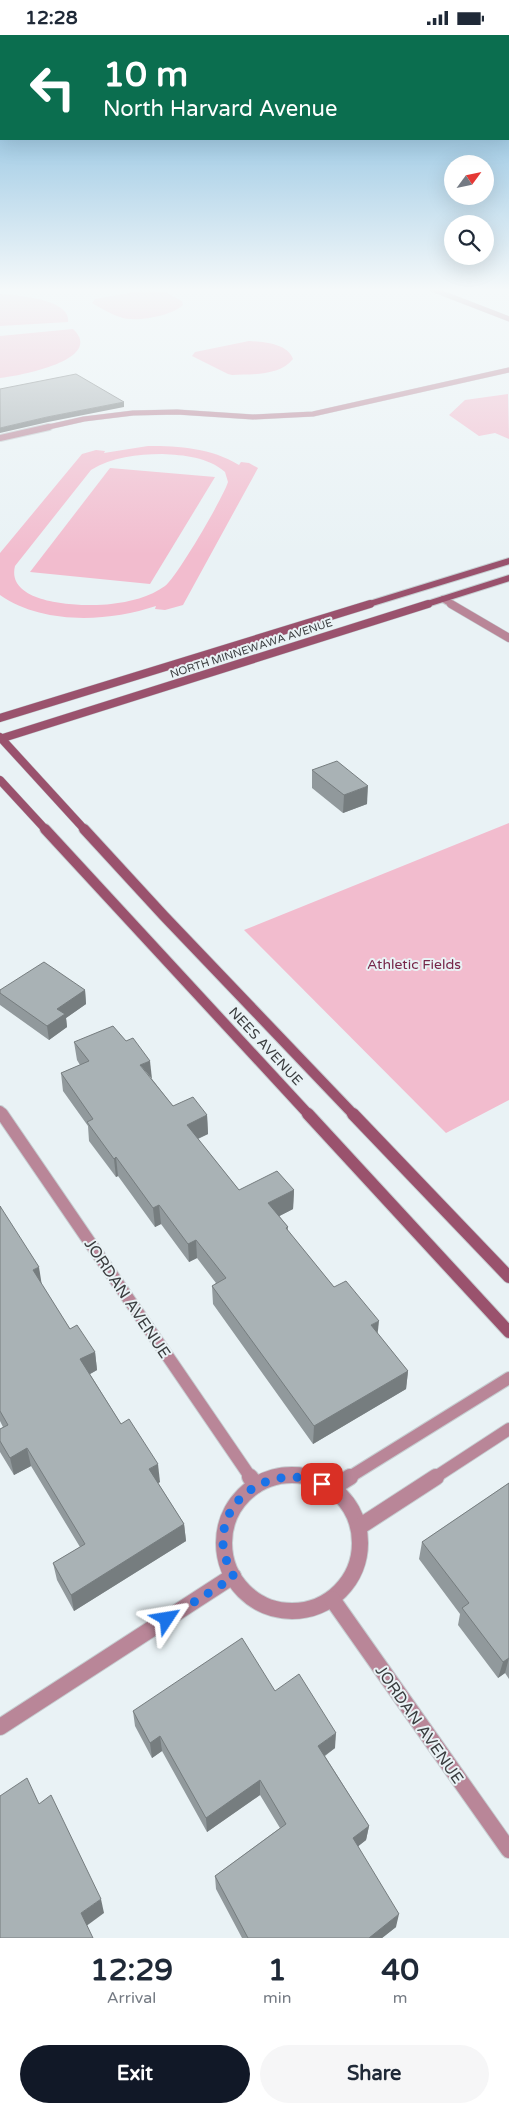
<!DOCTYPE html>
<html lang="en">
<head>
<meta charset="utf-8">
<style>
	body { margin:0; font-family:"Varela Round",sans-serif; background:#f6f6f7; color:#1f2937; height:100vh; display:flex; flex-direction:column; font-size:19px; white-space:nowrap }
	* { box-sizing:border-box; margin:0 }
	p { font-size:16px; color:#747a83 }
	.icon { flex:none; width:28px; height:28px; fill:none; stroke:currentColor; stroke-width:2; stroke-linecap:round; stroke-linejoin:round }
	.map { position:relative; height:1903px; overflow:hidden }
	.sheet { display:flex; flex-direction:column; background:#fff; flex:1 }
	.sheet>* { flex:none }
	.hud { position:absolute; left:0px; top:0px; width:510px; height:105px; box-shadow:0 5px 20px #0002; background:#0b6e4f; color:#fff; overflow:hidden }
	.needle { width:32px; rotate:57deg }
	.buttons { position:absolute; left:444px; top:120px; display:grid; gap:10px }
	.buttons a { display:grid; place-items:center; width:50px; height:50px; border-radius:50%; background:#fff; box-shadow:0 5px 20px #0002; font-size:25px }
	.pin { position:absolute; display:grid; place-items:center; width:42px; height:42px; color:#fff; margin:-21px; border-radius:10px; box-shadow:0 2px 8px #0006 }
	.me { position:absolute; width:55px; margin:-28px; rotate:57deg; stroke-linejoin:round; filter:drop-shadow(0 0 4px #0008) }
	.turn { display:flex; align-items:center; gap:18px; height:105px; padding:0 20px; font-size:22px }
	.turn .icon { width:65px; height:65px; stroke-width:2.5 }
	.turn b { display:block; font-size:35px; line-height:42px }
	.eta { display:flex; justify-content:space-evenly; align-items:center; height:85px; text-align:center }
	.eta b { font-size:30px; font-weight:800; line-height:35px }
	.primary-button { display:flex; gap:10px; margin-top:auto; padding:10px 20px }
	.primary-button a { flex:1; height:58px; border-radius:30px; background:#111827; color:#fff; font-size:20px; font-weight:800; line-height:58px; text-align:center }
	.primary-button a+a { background:#f6f6f7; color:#1f2937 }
	.status { display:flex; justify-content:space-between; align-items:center; height:35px; padding:0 25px; background:#fff; direction:ltr }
	.status svg { height:14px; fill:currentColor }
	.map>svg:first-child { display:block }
	.green { fill:#f2bcce; fill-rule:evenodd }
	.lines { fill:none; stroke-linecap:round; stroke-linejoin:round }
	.service-far2-casing { stroke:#c6ced1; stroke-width:5.5 }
	.service-far1-casing { stroke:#c6ced1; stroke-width:8 }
	.service-casing { stroke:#c6ced1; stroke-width:9 }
	.minor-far3-casing { stroke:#c6ced1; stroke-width:5.5 }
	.minor-far2-casing { stroke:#c6ced1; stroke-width:12 }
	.minor-far1-casing { stroke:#c6ced1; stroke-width:14 }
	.minor-casing { stroke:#c6ced1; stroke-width:18 }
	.secondary-far3-casing { stroke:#c6ced1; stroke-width:8 }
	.secondary-far2-casing { stroke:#c6ced1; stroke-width:9 }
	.secondary-far1-casing { stroke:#c6ced1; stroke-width:12 }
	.secondary-casing { stroke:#c6ced1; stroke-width:14 }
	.service-far2 { stroke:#b98698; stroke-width:5 }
	.service-far1 { stroke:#b98698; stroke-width:6 }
	.service { stroke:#b98698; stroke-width:8 }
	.minor-far3 { stroke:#b98698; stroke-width:5 }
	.minor-far2 { stroke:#b98698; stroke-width:10 }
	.minor-far1 { stroke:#b98698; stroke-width:12 }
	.minor { stroke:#b98698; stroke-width:16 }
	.secondary-far3 { stroke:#9a526d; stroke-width:6 }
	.secondary-far2 { stroke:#9a526d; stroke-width:8 }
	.secondary-far1 { stroke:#9a526d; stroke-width:10 }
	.secondary { stroke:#9a526d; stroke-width:12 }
	.wall { fill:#91999c }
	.shaded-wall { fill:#767d7f }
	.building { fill:#a9b2b5; stroke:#767d7f }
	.route { stroke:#1a73e8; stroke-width:9; stroke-dasharray:0 16.2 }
	.labels { text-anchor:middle; stroke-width:4; stroke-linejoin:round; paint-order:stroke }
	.far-street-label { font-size:11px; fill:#3a3d3f; stroke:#e9f2f5 }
	.park-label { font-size:14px; fill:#762649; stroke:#e9f2f5 }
	.street-label { font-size:14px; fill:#3a3d3f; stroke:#e9f2f5 }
	.near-street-label { font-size:16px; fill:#3a3d3f; stroke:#e9f2f5 }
</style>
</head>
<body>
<div class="status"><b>12:28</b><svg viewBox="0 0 49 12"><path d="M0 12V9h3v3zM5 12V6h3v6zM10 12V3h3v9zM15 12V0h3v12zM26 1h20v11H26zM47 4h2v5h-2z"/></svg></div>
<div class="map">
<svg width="509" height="1903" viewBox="0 0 509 1903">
	<rect width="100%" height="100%" fill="#e9f2f5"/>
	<!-- green -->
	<g class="green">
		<path d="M146 255 167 258 182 266 183 270C172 281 134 288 120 282 110 279 101 273 92 268L95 264Z"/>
		<path d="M0 259C16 260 71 264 68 287L0 291Z"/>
		<path d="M73 294C106 325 18 341 0 343V301Z"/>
		<path d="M249 306C263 307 287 308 293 324 280 341 251 339 232 340L228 339 192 321 195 317Z"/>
		<polygon points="508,359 509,404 495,398 479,401 449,380 465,365"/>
		<path d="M148 411C180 411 211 413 239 430L241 427 249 428 258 433 183 570 165 575 155 574 156 571C108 587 43 590 0 560V518L82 419 96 415 105 416 104 418ZM162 419C184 420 208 422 225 437L228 447C223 463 177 542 165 551 150 562 129 567 111 569 87 572 5 571 15 531L91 435C112 422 137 419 162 419Z"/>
		<polygon points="110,433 215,442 150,549 30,537"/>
		<polygon points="509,788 509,1065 446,1098 244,895"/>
	</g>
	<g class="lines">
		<!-- service-far2 casing -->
		<g class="service-far2-casing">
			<polyline id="service-far2" points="44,393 84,384 133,378 177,377 253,382 313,379 509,335"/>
		</g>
		<!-- service-far1 casing -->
		<g class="service-far1-casing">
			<g id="service-far1">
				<polyline points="0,403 49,392"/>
				<polyline points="443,564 453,570"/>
			</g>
		</g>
		<!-- service casing -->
		<g class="service-casing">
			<polyline id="service" points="451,569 509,603"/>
		</g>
		<!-- minor-far3 casing -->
		<g class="minor-far3-casing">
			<polyline id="minor-far3" points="429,253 509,284"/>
		</g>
		<!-- minor-far2 casing -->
		<g class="minor-far2-casing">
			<polyline id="minor-far2" points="0,1076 3,1080"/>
		</g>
		<!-- minor-far1 casing -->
		<g class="minor-far1-casing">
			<g id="minor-far1">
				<polyline points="2,1079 251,1443"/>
				<polyline points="348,1443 509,1343"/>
				<polyline points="434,1443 509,1394"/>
			</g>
		</g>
		<!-- minor casing -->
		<g class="minor-casing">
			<g id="minor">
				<circle cx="292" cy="1508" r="68"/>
				<polyline points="250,1442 256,1450"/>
				<polyline points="332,1453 350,1442"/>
				<polyline points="359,1492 436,1442"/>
				<polyline points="332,1564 509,1815"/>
				<polyline points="0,1692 233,1541"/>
			</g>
		</g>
		<!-- secondary-far3 casing -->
		<g class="secondary-far3-casing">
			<g id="secondary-far3">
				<polyline points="366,570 509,526"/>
				<polyline points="424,570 509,543"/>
			</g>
		</g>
		<!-- secondary-far2 casing -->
		<g class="secondary-far2-casing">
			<g id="secondary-far2">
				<polyline points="0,683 370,569"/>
				<polyline points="0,702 85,795"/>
				<polyline points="0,704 428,569"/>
				<polyline points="0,745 46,795"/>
			</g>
		</g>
		<!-- secondary-far1 casing -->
		<g class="secondary-far1-casing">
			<g id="secondary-far1">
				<polyline points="45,794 309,1080"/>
				<polyline points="84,794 164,881 354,1080"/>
			</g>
		</g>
		<!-- secondary casing -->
		<g class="secondary-casing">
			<g id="secondary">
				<polyline points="308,1079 509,1297"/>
				<polyline points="353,1079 509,1242"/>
			</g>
		</g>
		<!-- service-far2 -->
		<use href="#service-far2" class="service-far2"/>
		<!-- service-far1 -->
		<use href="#service-far1" class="service-far1"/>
		<!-- service -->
		<use href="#service" class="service"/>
		<!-- minor-far3 -->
		<use href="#minor-far3" class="minor-far3"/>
		<!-- minor-far2 -->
		<use href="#minor-far2" class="minor-far2"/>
		<!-- minor-far1 -->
		<use href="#minor-far1" class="minor-far1"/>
		<!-- minor -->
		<use href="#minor" class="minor"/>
		<!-- secondary-far3 -->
		<use href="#secondary-far3" class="secondary-far3"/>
		<!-- secondary-far2 -->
		<use href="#secondary-far2" class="secondary-far2"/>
		<!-- secondary-far1 -->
		<use href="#secondary-far1" class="secondary-far1"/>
		<!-- secondary -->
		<use href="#secondary" class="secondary"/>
	</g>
	<!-- wall -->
	<g class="wall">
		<polygon points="312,735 367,769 343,778 312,753"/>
		<polygon points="0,955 85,955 86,969 66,983 67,992 49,1005 0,970"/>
		<polygon points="74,1007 152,1044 173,1071 207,1080 208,1099 198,1104 239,1155 294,1155 293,1174 279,1181 288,1192 288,1196 334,1252 378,1299 408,1336 406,1354 313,1409 213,1269 212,1251 216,1248 197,1223 189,1227 161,1189 155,1192 118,1141 116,1142 89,1106 88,1091 63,1056 61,1038 80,1030 77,1025"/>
		<polygon points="0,1171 42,1250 70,1294 95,1317 97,1335 90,1339 121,1389 160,1447 158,1448 184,1489 186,1506 74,1576 57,1545 53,1528 80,1512 31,1431 14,1440 0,1417 0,1394 3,1392 0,1386"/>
		<polygon points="509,1448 509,1644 505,1638 498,1643 458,1590 460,1579 419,1524 422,1507"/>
		<polygon points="275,1656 335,1713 325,1721 369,1791 366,1805 358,1811 396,1892 382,1903 242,1903 216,1854 215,1841 280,1793 260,1760 207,1797 162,1716 152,1723 135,1691 133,1676"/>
	</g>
	<!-- shaded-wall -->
	<g class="shaded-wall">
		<polygon points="124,367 124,372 48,387 0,398 0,393 47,382"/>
		<polygon points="368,751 367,769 343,778 344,760"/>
		<polygon points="85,955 86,969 66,983 67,992 49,1005 47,991 57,974"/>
		<polygon points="150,1026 152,1044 140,1030"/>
		<polygon points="207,1080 208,1099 188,1108 187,1090"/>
		<polygon points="116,1122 118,1141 116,1142 114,1124"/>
		<polygon points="294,1155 293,1174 268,1187 268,1168"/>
		<polygon points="159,1170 161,1189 155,1192 153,1173"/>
		<polygon points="196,1205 197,1223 189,1227 188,1209"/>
		<polygon points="39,1232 42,1251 33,1235"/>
		<polygon points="379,1286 377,1304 371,1290"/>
		<polygon points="95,1317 97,1335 83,1343 80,1324"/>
		<polygon points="408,1336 406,1354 313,1409 314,1391"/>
		<polygon points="27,1413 31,1431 14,1440 10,1423"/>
		<polygon points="158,1429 160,1447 151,1452 149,1434"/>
		<polygon points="184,1489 186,1506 74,1576 71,1560"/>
		<polygon points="509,1623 505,1638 498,1643 503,1627"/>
		<polygon points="336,1698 335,1713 317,1726 318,1711"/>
		<polygon points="160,1701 162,1716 152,1723 150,1708"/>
		<polygon points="260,1745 260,1760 207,1797 206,1783"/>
		<polygon points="369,1791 366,1805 351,1817 353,1803"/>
		<polygon points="101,1864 104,1878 85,1892 81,1878"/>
		<polygon points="399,1879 396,1892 382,1903 369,1903"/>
	</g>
	<!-- building -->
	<g class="building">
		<polygon points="76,339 124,367 47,382 0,393 0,354"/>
		<polygon points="337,726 368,751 344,760 312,735"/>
		<polygon points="44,927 85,955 57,974 65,979 47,991 0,958 0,955"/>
		<polygon points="113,991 126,1006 133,1003 150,1026 140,1030 173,1071 193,1062 207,1080 187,1090 239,1155 277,1136 294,1155 268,1168 288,1192 286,1193 334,1252 346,1246 379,1286 371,1290 408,1336 314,1391 212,1251 226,1243 196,1205 188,1209 159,1170 153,1173 116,1122 114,1124 87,1087 93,1084 61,1038 89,1026 74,1007"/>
		<polygon points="0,1171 39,1232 33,1235 70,1294 77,1290 95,1317 80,1324 121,1389 129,1384 158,1429 149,1434 184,1489 71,1560 53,1528 85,1509 27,1413 10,1423 0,1406 0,1394 8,1390 0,1376"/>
		<polygon points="509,1448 509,1623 503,1627 462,1573 469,1568 422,1507"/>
		<polygon points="242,1603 275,1656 299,1639 336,1698 318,1711 369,1791 353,1803 399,1879 369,1903 248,1903 215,1841 286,1789 260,1745 206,1783 160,1701 150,1708 133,1676"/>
		<polygon points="27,1743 39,1769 51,1760 101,1864 81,1878 93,1903 0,1903 0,1761"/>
	</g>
	<!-- sky -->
	<linearGradient id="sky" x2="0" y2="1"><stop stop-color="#6dafd8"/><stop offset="0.49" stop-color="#f5f9fa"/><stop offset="1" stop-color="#f5f9fa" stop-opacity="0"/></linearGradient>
	<rect width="509" height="520" fill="url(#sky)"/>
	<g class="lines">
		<!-- route -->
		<path class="route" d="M167 1584 234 1542C228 1531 224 1521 223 1509 221 1457 279 1428 322 1449"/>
	</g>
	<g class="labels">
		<!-- far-street labels -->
		<g class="far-street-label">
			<text transform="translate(251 613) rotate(-18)" y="4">NORTH MINNEWAWA AVENUE</text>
		</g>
		<!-- park labels -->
		<g class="park-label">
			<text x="414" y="934">Athletic Fields</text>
		</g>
		<!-- street labels -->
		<g class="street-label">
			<text transform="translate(266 1011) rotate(47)" y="5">NEES AVENUE</text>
		</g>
		<!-- near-street labels -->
		<g class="near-street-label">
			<text transform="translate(128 1263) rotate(56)" y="6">JORDAN AVENUE</text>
			<text transform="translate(420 1689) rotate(55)" y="6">JORDAN AVENUE</text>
		</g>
	</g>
</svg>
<div class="buttons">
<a><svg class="needle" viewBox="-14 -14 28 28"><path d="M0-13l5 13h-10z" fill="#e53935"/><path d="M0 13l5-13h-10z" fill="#747a83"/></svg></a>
<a><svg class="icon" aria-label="search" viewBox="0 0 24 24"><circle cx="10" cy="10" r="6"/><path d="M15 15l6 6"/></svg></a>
</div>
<div class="pin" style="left:322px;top:1449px;background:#d93025"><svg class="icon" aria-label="arrive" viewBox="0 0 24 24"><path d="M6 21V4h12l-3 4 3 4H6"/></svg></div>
<svg class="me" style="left:167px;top:1584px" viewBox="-20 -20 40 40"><path d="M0-17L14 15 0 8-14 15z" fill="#1a73e8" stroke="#fff" stroke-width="4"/></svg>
<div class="hud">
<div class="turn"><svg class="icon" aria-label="left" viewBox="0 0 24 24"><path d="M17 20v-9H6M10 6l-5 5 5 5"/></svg><div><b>10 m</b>North Harvard Avenue</div></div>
</div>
</div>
<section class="sheet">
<div class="eta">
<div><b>12:29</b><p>Arrival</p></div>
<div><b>1</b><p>min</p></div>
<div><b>40</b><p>m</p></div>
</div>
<div class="primary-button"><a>Exit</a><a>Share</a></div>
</section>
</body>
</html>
